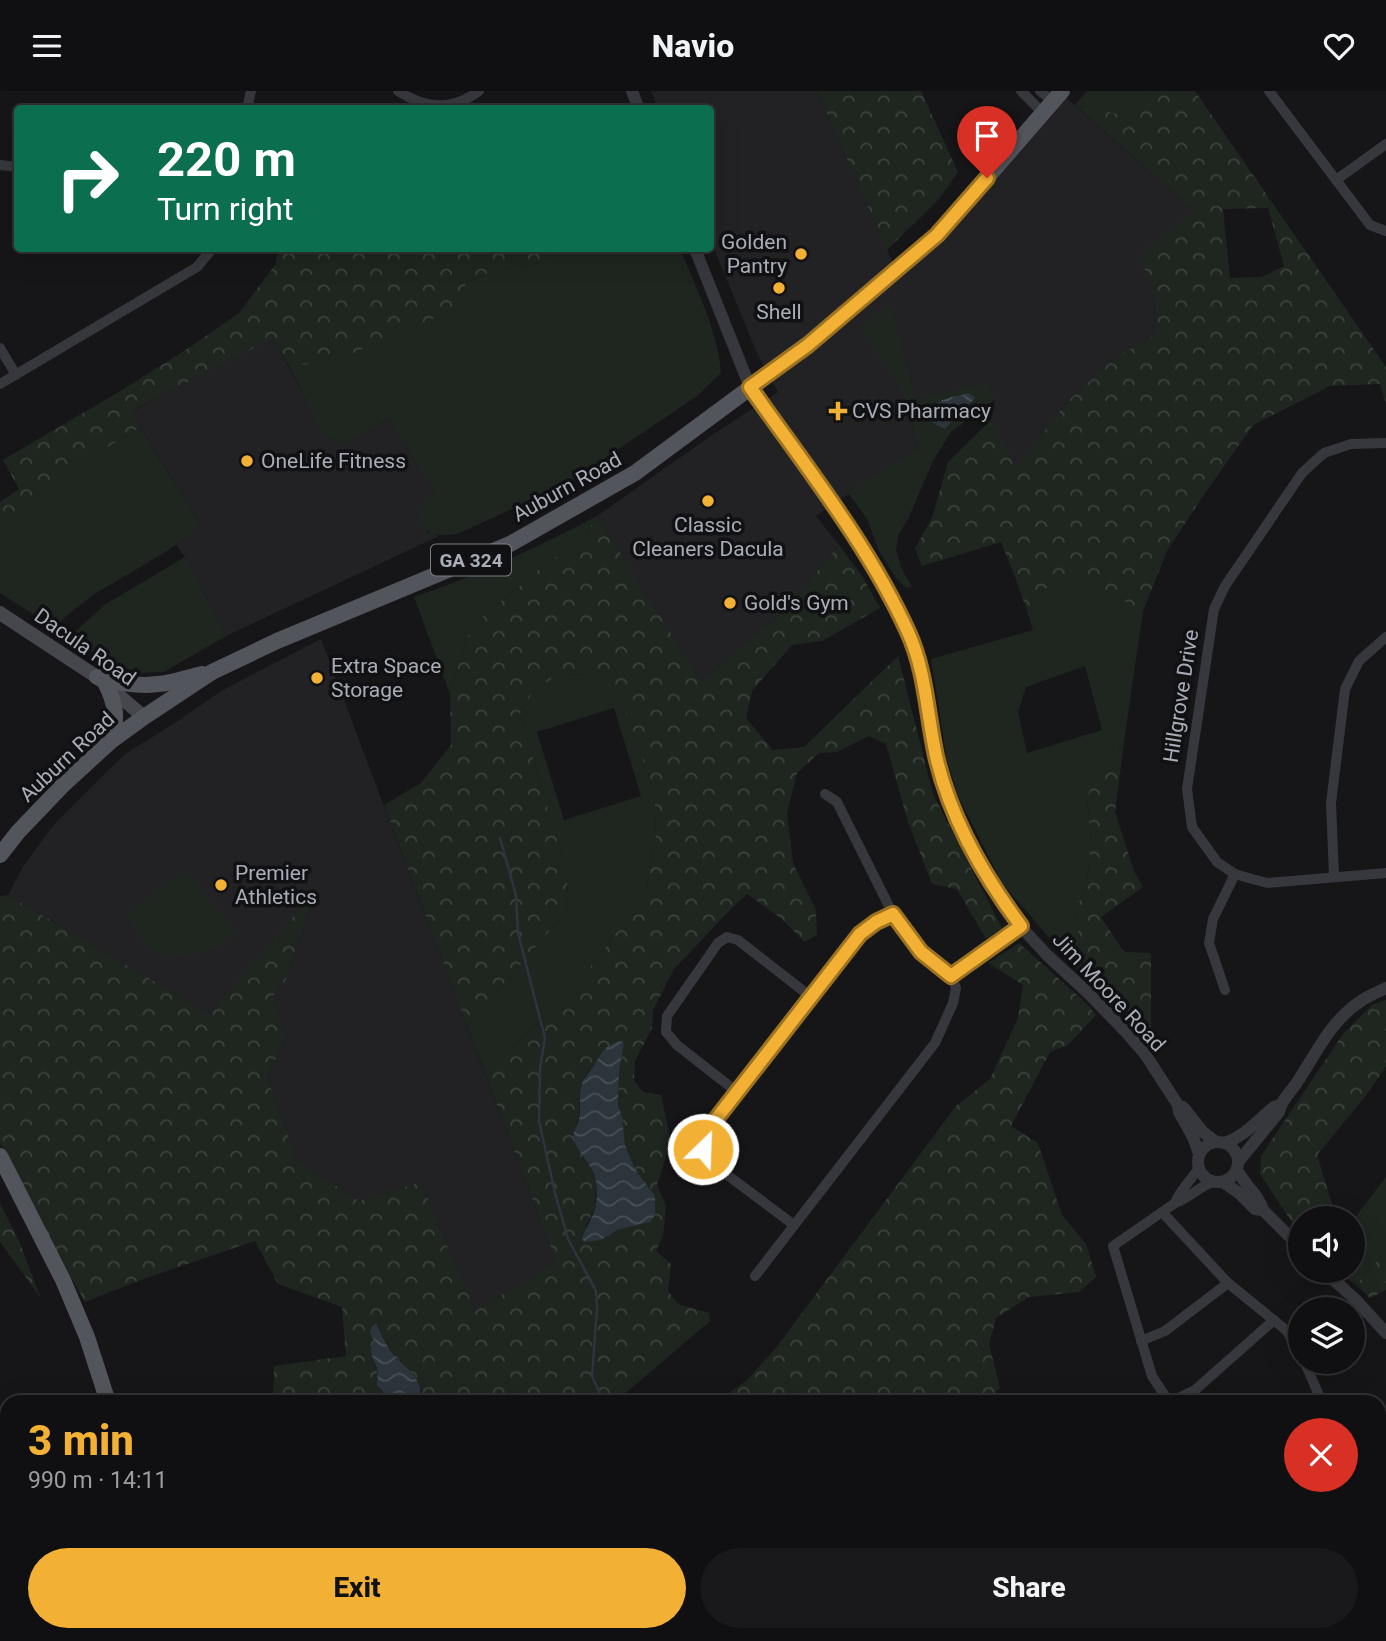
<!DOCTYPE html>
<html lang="en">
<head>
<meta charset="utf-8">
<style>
	body { margin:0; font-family:Roboto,sans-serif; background:#19191b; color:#f1f3f6; height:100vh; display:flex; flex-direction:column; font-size:26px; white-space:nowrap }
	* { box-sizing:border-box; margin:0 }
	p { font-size:23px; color:#9c9d9f }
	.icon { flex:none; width:38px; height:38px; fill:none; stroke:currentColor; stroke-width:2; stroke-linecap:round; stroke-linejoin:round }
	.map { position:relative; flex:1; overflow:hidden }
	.drawer { position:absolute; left:0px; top:1304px; width:1386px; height:247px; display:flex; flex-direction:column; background:#101012; border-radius:21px 21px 0 0; box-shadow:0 7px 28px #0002,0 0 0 2px #303032 }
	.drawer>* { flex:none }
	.top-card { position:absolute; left:14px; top:14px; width:700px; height:147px; border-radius:7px; box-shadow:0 7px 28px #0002,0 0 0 2px #303032; background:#0b6e4f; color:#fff; overflow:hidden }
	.tools { position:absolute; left:1288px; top:1115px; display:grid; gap:14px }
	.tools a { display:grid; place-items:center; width:77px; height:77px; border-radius:50%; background:#101012; box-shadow:0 7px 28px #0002,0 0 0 2px #303032; font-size:35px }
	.pin { position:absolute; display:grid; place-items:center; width:60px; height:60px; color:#fff; margin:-72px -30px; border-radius:50% 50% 50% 0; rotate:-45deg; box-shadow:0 0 7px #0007 }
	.pin .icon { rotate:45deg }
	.me { position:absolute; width:77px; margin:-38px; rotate:24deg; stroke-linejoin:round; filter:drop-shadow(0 0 5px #0008) }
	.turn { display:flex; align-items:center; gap:24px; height:147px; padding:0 28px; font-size:32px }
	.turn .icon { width:91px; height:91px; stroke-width:2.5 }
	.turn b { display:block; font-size:49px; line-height:60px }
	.round { display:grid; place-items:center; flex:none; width:74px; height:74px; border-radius:37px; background:#19191b }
	.overview { display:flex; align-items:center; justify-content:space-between; height:119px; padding:0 28px }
	h1 { font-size:42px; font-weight:800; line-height:52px; color:#f2b134 }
	.cta { display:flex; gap:14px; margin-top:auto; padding:14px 28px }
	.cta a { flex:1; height:80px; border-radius:42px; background:#f2b134; color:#111; font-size:28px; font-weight:800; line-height:80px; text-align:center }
	.cta a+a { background:#19191b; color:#f1f3f6 }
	header { display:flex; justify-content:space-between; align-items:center; height:91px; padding:0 28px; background:#101012; font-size:32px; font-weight:800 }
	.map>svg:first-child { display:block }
	.built { fill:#222225 }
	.grass { fill:#1e261f; fill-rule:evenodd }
	.forest { fill:url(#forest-crowns); fill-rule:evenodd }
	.water { fill:url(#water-waves) }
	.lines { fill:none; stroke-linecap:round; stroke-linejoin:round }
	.stream { stroke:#2c353c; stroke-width:2.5 }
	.minor { stroke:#37383d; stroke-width:10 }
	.tertiary { stroke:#37383d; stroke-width:12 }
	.secondary { stroke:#45474d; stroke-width:14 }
	.primary { stroke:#53555c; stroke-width:16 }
	.route-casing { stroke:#9d7322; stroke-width:18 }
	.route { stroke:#f2b134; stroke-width:12 }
	.poi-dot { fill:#f2b134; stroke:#111113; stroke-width:2.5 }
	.labels { text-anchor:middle; stroke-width:7; stroke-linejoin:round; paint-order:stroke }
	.shield { fill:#111113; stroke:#7b7e86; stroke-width:2 }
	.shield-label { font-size:19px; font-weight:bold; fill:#a8adb8 }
	.poi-label { font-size:21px; fill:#a8adb8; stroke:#111113; text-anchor:start }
	.street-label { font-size:21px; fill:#a8adb8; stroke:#111113 }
</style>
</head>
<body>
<header><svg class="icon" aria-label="menu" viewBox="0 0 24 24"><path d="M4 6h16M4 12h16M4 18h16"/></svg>Navio<svg class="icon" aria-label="heart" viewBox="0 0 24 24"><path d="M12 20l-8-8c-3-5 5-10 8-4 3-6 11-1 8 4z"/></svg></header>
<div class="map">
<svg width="1386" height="1550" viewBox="0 0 1386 1550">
	<defs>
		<pattern id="forest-crowns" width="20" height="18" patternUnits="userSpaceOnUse" patternTransform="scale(1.75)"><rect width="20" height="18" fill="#1e261f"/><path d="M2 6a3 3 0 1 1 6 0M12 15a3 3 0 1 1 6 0" fill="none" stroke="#3c433d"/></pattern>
		<pattern id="water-waves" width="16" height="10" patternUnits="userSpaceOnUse" patternTransform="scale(1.75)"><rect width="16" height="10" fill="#2c353c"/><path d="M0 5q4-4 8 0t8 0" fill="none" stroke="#485056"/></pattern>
	</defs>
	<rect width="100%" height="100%" fill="#161618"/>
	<!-- built -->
	<g class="built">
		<polygon points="651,0 817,0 896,179 1062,3 1194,120 1154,192 1155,244 1116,266 1068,310 1017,376 991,329 995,309 916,309 891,214 862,236 908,312 918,357 816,425 839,454 786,518 701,590 597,425 712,344 778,301 756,260 711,150 710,18 658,17"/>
		<polygon points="273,246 324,344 342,353 353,349 389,327 436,403 426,440 439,445 226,545 185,466 176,454 195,441 199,431 131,321"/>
		<polygon points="321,548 556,1171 475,1220 421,1091 359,1110 297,1069 267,986 286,946 273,905 286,889 309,817 305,813 209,923 8,804 24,774 53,735 125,663 175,632 221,600"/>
	</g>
	<!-- grass -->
	<g class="grass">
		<polygon points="1087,0 1157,0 1118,23 1075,14"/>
		<path d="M564 158H680C695 194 719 243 721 282L697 305 567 393 457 443C438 445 431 446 418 431L420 416 435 402 389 327 353 349 342 353 323 344 289 275 312 273 448 220 469 189 500 178 540 172Z"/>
		<polygon points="891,213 916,309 987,291 995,309 951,341 933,370 909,426 899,443 896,459 901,476 912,496 906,497 896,487 879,460 867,428 848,402 918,357 908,312 861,236"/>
		<polygon points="140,336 199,431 195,441 162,463 93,504 65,526 55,537 0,502 0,433 58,388"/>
		<path d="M597 425 585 446 538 479 472 535 462 562 450 603 414 506C477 485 538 456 597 425Z"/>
		<polygon points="185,466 226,545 164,581 138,582 112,572 75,552 72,544 104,514"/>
		<path d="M1071 488 1102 496 1143 520 1124 651 1105 664 1087 706 1091 751 1087 792 1076 818 1080 858 1093 898 1002 792 959 707 947 669 931 568 1033 539 1027 520 1044 498ZM1085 575 1102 639 1027 662 1018 621 1026 596Z"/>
		<path d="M589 583 617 595 654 700 656 742 646 803 572 900 485 982 467 935 566 821 568 786 520 622 534 599 557 584ZM614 617 641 705 564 729 537 641Z"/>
		<path d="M184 780 236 839C231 844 225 851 219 855 201 865 166 869 149 856 138 848 132 834 127 823Z"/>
		<polygon points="1386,1086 1386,1160 1356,1194 1338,1180 1353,1180 1353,1129"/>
	</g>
	<!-- forest -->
	<g class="forest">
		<polygon points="817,0 921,0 958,81 939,108 887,159"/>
		<path d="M1157 0H1195L1386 276V314L1380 293 1330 295 1253 334 1201 408 1167 460 1143 520 1102 497 1071 488 1044 498 1027 520 1017 491 1001 451 922 475 915 458 933 424 948 371 991 329 1017 375 1068 310 1116 266 1155 244 1154 192 1137 167 1194 120 1075 14 1118 23ZM1268 117 1284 175 1262 186 1230 187 1223 118Z"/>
		<polygon points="279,158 564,158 540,172 500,178 469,189 449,220 422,233 348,264 312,273 289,275 273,247 132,320 140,336 58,388 0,433 0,411 19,398 3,369 122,299 190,256 239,222 275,174"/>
		<path d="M597 425 701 590 786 518 839 454 862 485 880 517 822 550 792 554 752 600 746 627 773 659 804 656 898 565 933 703 1002 837 986 848 957 798 932 793 908 731 886 653 869 645 837 661 819 662 797 682 787 722 793 772 816 819 817 844 804 851 782 828 747 803 727 822 674 878 653 919 652 937 635 970 634 989 643 1001 661 1004 671 1050 657 1094 666 1115 663 1145 656 1160 671 1173 668 1200 678 1213 709 1222 710 1230 621 1306 624 1311H412L420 1307 421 1300 406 1276 392 1261 376 1234 372 1235 371 1241 374 1250V1272L377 1279V1286L386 1311H273L274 1275 346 1265 342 1216 278 1193 255 1150 143 1188 85 1211 30 1112 0 1052V805L8 804 209 923 305 812 309 817 286 889 273 905 286 946 267 986 297 1069 359 1110 421 1091 475 1220 556 1171 485 982 572 900 646 803 656 742 654 700 617 596 589 583 558 584 534 599 520 622 568 786 566 821 467 935 384 714 421 692 451 654 450 603 462 562 472 535 538 479 585 446ZM624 952 619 981 618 1014 622 1026 625 1054 635 1078 655 1105 650 1131 617 1139 601 1149 585 1136 595 1118 596 1090 591 1077 580 1061 574 1040C582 1024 578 1013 581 996 584 976 609 964 624 952Z"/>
		<polygon points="1124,651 1115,721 1134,780 1143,796 1101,826 1124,861 1151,862 1151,937 1093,898 1080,858 1076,818 1087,792 1091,751 1087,706 1105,664"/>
		<polygon points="1019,852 1087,913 1096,924 1068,954 1050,961 1011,1035 1038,1052 1062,1124 1086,1153 1096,1186 1079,1201 1029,1206 996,1227 989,1253 1000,1297 985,1311 724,1311 726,1304 746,1290 775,1258 956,1015 990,988 1018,927 1023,894 988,872"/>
		<polygon points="1386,909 1386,975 1368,1002 1317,1064 1333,1116 1347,1127 1300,1127 1300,1136 1293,1133 1260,1083 1261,1065 1343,943 1372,914"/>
		<polygon points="0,1112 20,1152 40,1206 0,1151"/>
		<polygon points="1386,1160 1386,1199 1370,1207 1356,1194"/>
		<polygon points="0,1388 7,1389 7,1508 0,1511"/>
		<polygon points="681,1544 767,1544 768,1550 682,1550"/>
		<polygon points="957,1544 1041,1544 1043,1550 960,1550"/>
	</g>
	<!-- water -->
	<g class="water">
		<path d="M969 302 975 307 945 338 936 334 928 327C932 306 953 307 969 302Z"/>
		<path d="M621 950 624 952 619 981 618 1014 622 1026 625 1054 635 1078 655 1105V1124L650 1131 617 1139 601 1149 585 1151 582 1148C585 1137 592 1128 595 1118 597 1110 597 1099 596 1091 594 1074 578 1064 574 1048 572 1040 578 1035 579 1028 581 1018 579 1006 581 996 583 986 590 981 595 973 603 960 605 954 621 950Z"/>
		<path d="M376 1233C381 1242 385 1251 390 1259 401 1274 424 1286 420 1307L412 1311H386L382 1299 377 1295C377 1290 378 1282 377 1277 373 1267 368 1260 374 1250L370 1242 372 1235Z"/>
	</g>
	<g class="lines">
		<!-- stream -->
		<g class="stream">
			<polyline points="500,747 516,804 518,842 545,947 540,977 539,1030 555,1102 568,1148 596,1200 597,1218 592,1285 604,1311"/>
			<polyline points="690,1544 691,1550"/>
		</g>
		<!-- minor -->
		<g class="minor">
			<path d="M398 0C426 18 452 20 479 0"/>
			<polyline points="1021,0 1043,22"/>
			<polyline points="1040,0 1053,10"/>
			<polyline points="1269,0 1370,134 1386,140"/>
			<polyline points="247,18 251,0"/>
			<polyline points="0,74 18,76"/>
			<polyline points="1336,89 1386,53"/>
			<polyline points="0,257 16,284"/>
			<polyline points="0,293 197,176 212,158"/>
			<polyline points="1386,352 1351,353 1324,362 1302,382 1225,495 1214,518 1187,698 1192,736 1217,771 1235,783 1252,788 1268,792 1386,782"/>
			<polyline points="1334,785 1331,712 1345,598 1359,570 1386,546"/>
			<polyline points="951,885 1021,835"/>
			<polyline points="1225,899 1209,852 1213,828 1235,783"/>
			<polyline points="737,1001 677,954 666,941 667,925 718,852 727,846 738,849 811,906"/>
			<path d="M1175 1112C1180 1099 1191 1089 1199 1077"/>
			<polyline points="1162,1121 1228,1192 1287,1240 1300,1263"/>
			<polyline points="794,1134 710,1071 703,1058 706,1041 860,843 876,831 893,823"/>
			<polyline points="755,1185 935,952 953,912 956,897 951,885 921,861 893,823 837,711 825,703"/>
			<polyline points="1141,1250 1165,1240 1228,1192"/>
			<polyline points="1304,1270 1322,1311"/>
			<polyline points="86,1311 106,1305"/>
			<path d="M1169 1311 1152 1285 1113 1155 1175 1112C1188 1108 1199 1096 1212 1091"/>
			<polyline points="1170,1311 1195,1299 1274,1229"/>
			<polyline points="0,1326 7,1327"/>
			<polyline points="1379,1382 1386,1376"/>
			<polyline points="858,1544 860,1550"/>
			<polyline points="886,1544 892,1550"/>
			<polyline points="449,1550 449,1544"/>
			<polyline points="1234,1550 1235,1544"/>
		</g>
		<!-- tertiary -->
		<g class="tertiary">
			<polyline points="632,0 639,18"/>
			<polyline points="695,158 750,296 870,468 909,543 921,579 936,667 953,718 976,767 1001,808 1024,839 1047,864 1088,902 1126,941 1145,963 1178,1014 1179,1021 1193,1046 1199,1063"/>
			<polyline points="1183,1016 1203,1041 1216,1051"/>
			<circle cx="1218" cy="1071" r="20"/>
			<path d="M1224 1052C1244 1046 1258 1029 1274 1016L1280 1014"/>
			<path d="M1239 1070 1279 1021C1281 1009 1290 1002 1296 993 1316 963 1330 930 1361 910 1368 905 1378 901 1386 897"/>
			<path d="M1237 1079C1244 1093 1259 1104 1263 1119L1300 1156"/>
			<polyline points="1223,1091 1239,1102 1255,1118 1262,1119"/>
			<polyline points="1324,1180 1356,1209 1386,1242"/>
		</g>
		<!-- secondary -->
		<polyline class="secondary" points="0,522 97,586 144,626"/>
		<!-- primary -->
		<g class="primary">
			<path d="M97 586C117 591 137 596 158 593 173 592 188 586 202 583"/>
			<path d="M106 593C116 614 118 627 111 650"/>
			<polyline points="0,764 18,741 64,693 111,650 144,626 212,581 277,550 510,453 635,382 808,254 937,144 1062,0"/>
			<polyline points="0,1065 63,1189 87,1246 108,1311"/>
			<polyline points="177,1544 179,1550"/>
		</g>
	</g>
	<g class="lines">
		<!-- route casing -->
		<g class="route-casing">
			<path id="route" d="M703 1058 706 1041 860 843 876 831 893 823 921 861 951 885 1021 835C983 784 950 727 936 665 927 624 926 580 908 541 868 453 805 375 750 296L808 254 937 144 987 87"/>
		</g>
		<!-- route -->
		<use href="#route" class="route"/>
	</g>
	<!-- markers -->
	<g class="poi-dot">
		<circle cx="801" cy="163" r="7"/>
		<circle cx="779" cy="197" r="7"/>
		<path d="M834.5 309.5h7v7h7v7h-7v7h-7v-7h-7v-7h7z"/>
		<circle cx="247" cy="370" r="7"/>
		<circle cx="708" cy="410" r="7"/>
		<circle cx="730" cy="512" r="7"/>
		<circle cx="317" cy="587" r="7"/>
		<circle cx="221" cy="794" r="7"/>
	</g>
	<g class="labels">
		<!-- shield labels -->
		<rect class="shield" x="431" y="453.5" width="80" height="31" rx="5"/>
		<g class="shield-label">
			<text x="471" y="476">GA 324</text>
		</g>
		<!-- poi labels -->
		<g class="poi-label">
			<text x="787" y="158" text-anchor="end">Golden<tspan x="787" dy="24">Pantry</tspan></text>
			<text x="779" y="228" text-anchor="middle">Shell</text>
			<text x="852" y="327">CVS Pharmacy</text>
			<text x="261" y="377">OneLife Fitness</text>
			<text x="708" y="441" text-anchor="middle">Classic<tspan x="708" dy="24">Cleaners Dacula</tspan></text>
			<text x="744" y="519">Gold's Gym</text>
			<text x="331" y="582">Extra Space<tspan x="331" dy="24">Storage</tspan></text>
			<text x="235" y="789">Premier<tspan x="235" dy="24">Athletics</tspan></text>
		</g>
		<!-- street labels -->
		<g class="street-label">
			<text transform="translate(567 396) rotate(-29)" y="7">Auburn Road</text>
			<text transform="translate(85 556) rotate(35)" y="7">Dacula Road</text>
			<text transform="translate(1181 605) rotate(-81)" y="7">Hillgrove Drive</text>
			<text transform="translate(67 666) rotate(-43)" y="7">Auburn Road</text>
			<text transform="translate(1109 901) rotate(47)" y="7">Jim Moore Road</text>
		</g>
	</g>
</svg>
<div class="tools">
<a><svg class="icon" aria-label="sound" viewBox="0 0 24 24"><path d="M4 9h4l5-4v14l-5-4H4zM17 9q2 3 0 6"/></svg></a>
<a><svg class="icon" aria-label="layers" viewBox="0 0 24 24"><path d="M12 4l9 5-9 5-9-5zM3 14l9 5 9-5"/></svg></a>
</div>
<div class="pin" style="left:987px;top:87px;background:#d93025"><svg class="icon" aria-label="arrive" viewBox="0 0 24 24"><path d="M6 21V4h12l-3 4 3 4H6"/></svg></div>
<svg class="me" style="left:703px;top:1058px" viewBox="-20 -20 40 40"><circle r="17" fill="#f2b134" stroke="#fff" stroke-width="3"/><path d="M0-11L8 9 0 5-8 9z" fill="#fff"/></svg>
<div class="top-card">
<div class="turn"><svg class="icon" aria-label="right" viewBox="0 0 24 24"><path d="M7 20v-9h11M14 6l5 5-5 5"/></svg><div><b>220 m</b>Turn right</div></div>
</div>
<section class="drawer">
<div class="overview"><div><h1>3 min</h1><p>990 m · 14:11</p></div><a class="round" style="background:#d93025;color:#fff"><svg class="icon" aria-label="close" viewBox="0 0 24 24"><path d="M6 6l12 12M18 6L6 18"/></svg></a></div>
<div class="cta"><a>Exit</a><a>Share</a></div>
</section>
</div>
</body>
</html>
